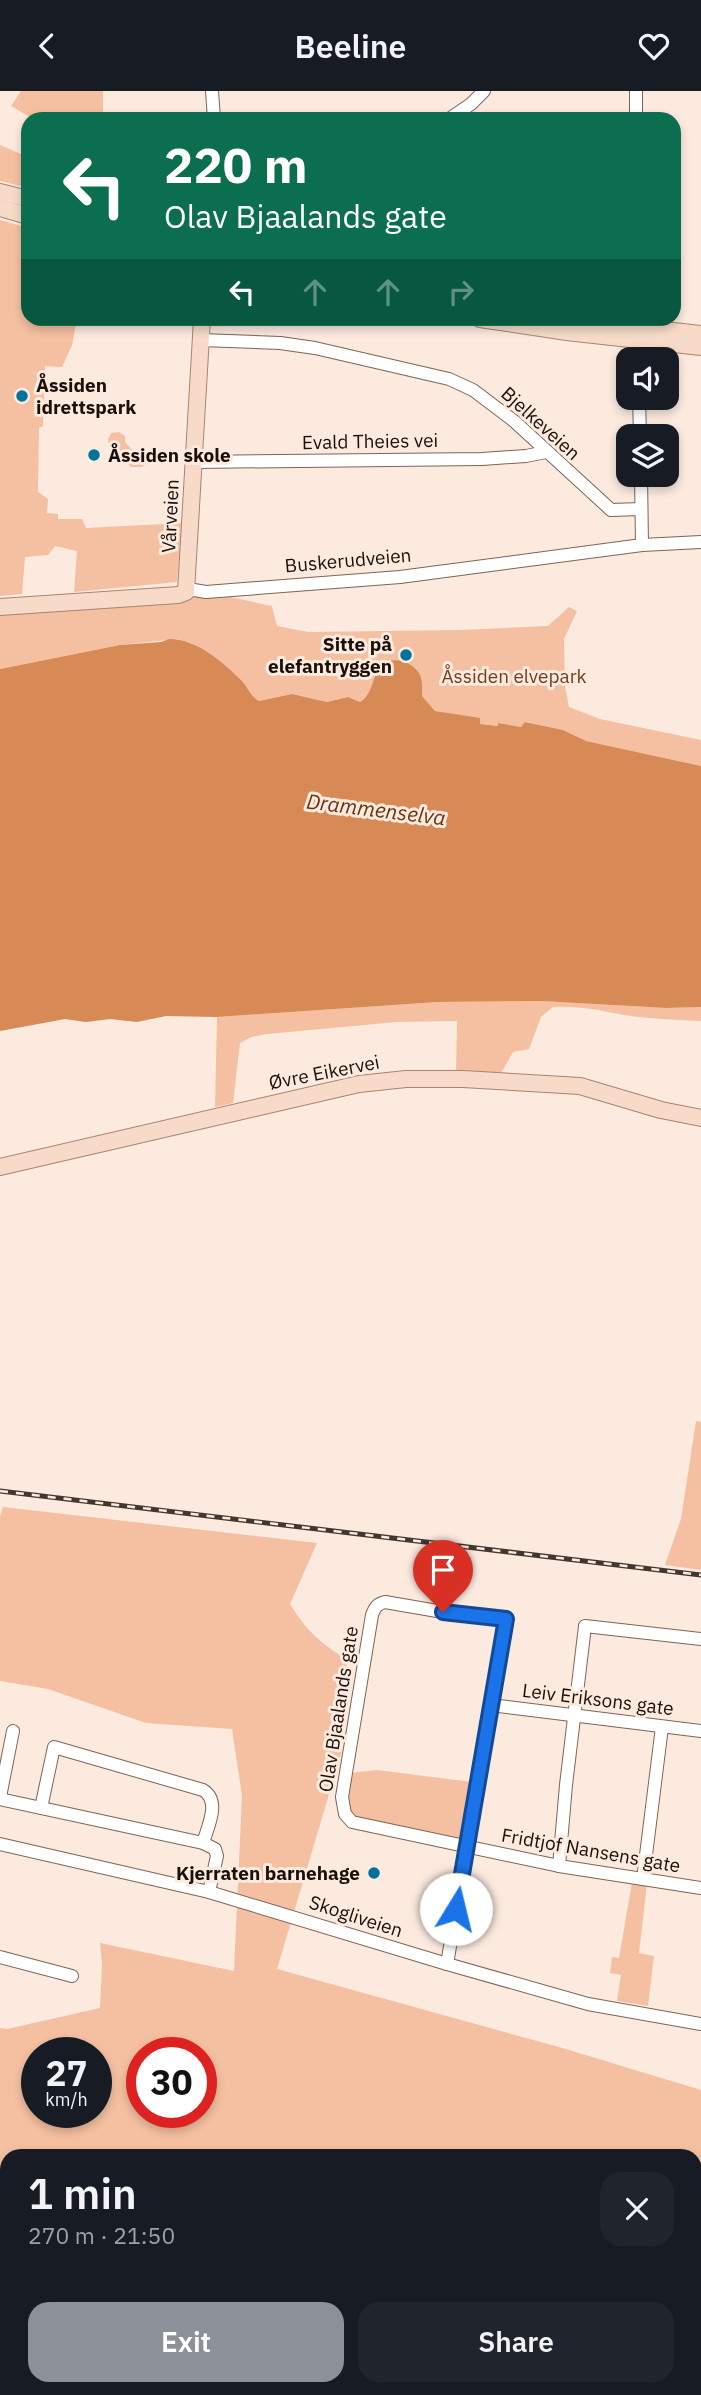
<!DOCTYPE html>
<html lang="en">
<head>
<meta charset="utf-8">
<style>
	body { margin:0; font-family:"IBM Plex Sans",sans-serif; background:#20242c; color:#f1f3f6; height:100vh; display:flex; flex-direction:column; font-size:26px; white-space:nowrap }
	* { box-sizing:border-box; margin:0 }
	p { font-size:23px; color:#9ea1a6 }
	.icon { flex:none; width:38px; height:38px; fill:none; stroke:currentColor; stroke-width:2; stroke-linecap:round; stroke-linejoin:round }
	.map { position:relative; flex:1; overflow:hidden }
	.drawer { position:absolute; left:0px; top:2058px; width:702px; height:247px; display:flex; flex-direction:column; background:#171b24; border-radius:21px 21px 0 0; box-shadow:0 4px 10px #0003 }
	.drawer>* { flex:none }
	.guide { position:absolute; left:21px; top:21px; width:660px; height:214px; border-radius:21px; box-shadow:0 4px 10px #0003; background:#0b6e4f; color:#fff; overflow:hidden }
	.controls { position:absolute; left:616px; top:256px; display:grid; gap:14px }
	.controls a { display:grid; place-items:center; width:63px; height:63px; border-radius:14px; background:#171b24; box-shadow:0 4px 10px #0003; font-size:35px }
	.speed { position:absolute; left:21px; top:1946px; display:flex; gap:14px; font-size:35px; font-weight:700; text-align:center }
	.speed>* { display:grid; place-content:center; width:91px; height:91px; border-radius:50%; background:#171b24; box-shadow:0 4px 10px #0003; line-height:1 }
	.speed small { font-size:18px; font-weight:400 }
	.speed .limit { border:10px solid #d22; background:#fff; color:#111 }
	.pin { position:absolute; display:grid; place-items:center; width:60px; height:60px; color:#fff; margin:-72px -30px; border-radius:50% 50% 50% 0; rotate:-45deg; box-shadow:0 0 7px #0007 }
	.pin .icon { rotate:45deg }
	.me { position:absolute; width:77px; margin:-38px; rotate:9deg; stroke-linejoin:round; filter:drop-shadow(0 0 5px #0008) }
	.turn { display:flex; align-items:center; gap:24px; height:147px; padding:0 28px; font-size:32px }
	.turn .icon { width:91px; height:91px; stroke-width:2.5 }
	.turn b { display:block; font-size:49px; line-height:60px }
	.lanes { display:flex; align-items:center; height:66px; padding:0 28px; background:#0003; justify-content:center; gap:35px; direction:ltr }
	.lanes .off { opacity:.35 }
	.round { display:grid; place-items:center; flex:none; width:74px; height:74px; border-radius:21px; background:#20242c }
	.overview { display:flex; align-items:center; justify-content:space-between; height:119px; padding:0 28px }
	h1 { font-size:42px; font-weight:600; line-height:52px }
	.cta { display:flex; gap:14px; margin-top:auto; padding:14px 28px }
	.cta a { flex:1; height:80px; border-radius:21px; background:#8c9099; color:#fff; font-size:28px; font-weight:600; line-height:80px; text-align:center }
	.cta a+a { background:#20242c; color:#f1f3f6 }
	header { display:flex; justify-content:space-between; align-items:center; height:91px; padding:0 28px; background:#171b24; font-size:32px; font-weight:600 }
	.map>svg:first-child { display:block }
	.green { fill:#f5c0a1; fill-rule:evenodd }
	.water { fill:#d78956 }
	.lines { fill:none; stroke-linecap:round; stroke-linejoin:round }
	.minor-casing { stroke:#7e6454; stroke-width:14 }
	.major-casing { stroke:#a7846e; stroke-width:18 }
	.highway-casing { stroke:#a7846e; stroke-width:21 }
	.minor { stroke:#fff; stroke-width:12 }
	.major { stroke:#f8dac8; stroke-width:16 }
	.highway { stroke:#f3c2a4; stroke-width:19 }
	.rail-casing { stroke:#423730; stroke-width:5 }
	.rail { stroke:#fceadf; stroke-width:2.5; stroke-dasharray:8; stroke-linecap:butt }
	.route-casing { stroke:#114b97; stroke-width:18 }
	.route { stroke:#1a73e8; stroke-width:12 }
	.poi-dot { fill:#00739d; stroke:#fceadf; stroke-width:2.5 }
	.labels { text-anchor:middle; stroke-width:6; stroke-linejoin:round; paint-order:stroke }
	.poi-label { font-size:19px; font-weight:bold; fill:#1a100a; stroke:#fceadf; text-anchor:start }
	.street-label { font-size:19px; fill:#1a100a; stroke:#fceadf }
	.park-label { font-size:19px; fill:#733f1b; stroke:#fceadf }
	.water-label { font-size:21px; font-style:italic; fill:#68340e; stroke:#fceadf }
</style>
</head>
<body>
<header><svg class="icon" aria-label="back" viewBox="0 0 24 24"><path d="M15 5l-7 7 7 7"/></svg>Beeline<svg class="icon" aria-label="heart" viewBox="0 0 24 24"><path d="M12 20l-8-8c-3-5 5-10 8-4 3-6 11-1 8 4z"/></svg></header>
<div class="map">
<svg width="701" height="2304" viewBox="0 0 701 2304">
	<rect width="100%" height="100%" fill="#fceadf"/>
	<!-- green -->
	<g class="green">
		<polygon points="21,0 103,0 103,21 141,27 33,28 11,15"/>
		<polygon points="0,54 28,66 28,97 0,90"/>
		<polygon points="0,129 28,137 28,228 77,228 72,254 62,276 45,275 43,335 39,337 38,401 48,408 47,422 58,423 58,428 82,428 86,437 182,432 177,491 74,501 77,460 55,455 48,464 25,466 22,503 0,505"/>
		<polygon points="119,341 125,345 125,351 133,360 145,360 147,373 141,376 131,376 110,357 108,348 111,342"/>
		<path d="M204 505H225L272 515 277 535 308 541 460 539 548 535 569 516 577 520 564 548 565 595 569 616 600 628 701 649V675L586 650 562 639 526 631 521 636 499 632 498 635 479 633 480 628 435 620 422 605V592L385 572C373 583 375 602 360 611L348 606 327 611 292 603 259 610 251 605 243 591 218 570 191 552 177 548 120 554 0 578V520Z"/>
		<path d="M541 910 666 917 701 916V930C675 929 650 928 624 924 597 919 581 915 553 916L541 926 529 958 513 961 500 984 456 982 457 930 397 931 267 943 251 946 240 952 233 1012 215 1016 217 926 438 911Z"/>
		<polygon points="696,1330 701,1331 701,1479 665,1474 681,1428"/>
		<path d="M3 1416 317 1452 290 1513C307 1541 320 1551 347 1569L341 1663 277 1878 559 1956 701 1999V2304H0V1937L7 1938 100 1917 102 1873 100 1852 234 1880 242 1705 232 1638 146 1632 48 1598 0 1590V1425ZM37 1962H96V2021H37ZM142 1962H201V2021H142ZM7 2065H695V2298H7Z"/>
		<polygon points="377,1679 472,1691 463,1746 459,1751 353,1727 345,1704 350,1682"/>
		<polygon points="632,1791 647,1793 639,1862 654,1865 648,1915 617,1910 621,1884 610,1882 612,1866 619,1867"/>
	</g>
	<!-- water -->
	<path class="water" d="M169 548C195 547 223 571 241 589 248 596 249 604 259 610L292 603 327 611 348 606 360 611C375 602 371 582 384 573 395 565 411 571 419 582 423 589 422 597 422 605L435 620 480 627V633L498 635V632L521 636 525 631 563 639 586 650 701 675V916L666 917 541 910 438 911 217 926 166 925 137 931 110 928 86 931 65 928 0 940V578L120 554 161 551Z"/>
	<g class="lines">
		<!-- minor casing -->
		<g class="minor-casing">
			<g id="minor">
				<polyline points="212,0 214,28"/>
				<polyline points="449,28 471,13 484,0"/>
				<polyline points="636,28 636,0"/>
				<polyline points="201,249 280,252 315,257 449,288 473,299 514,330 611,419 641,418"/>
				<polyline points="639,268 640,250"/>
				<polyline points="639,306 640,345"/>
				<polyline points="194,371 482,368 526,365 546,361"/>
				<polyline points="641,383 642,454"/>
				<polyline points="188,498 206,501 400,486 642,454 701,451"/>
				<polyline points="491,1614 701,1640"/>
				<polyline points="0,1706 13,1640"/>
				<polyline points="0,1708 203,1752 215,1758 217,1765 209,1801"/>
				<path d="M41 1717 54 1656 203 1699C221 1710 208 1735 203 1752"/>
				<polyline points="0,1753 209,1801 447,1873 588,1913 701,1933"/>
				<polyline points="559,1775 566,1694 585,1535 701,1548"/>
				<polyline points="643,1788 662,1636"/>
				<polyline points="0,1866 72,1885"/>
				<path d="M447 1873 506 1528 443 1521 385 1511C377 1513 375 1516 372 1524L342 1706 345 1723 352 1731 559 1775 701 1797"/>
			</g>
		</g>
		<!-- major casing -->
		<g class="major-casing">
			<g id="major">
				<polyline points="0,101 28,108"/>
				<polyline points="0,117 28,125"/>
				<polyline points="480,228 567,241 701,256"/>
				<polyline points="567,228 701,243"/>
				<polyline points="0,516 178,504 186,501 202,228"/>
				<polyline points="0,1076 359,993 406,988 463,988 580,995 661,1019 701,1027"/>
			</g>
		</g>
		<!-- highway casing -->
		<g class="highway-casing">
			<g id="highway">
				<polyline points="0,2092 7,2093"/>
				<polyline points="695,2294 701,2296"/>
			</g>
		</g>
		<!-- minor -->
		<use href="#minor" class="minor"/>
		<!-- major -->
		<use href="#major" class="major"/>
		<!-- highway -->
		<use href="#highway" class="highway"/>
		<!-- rail casing -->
		<g class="rail-casing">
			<polyline id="rail" points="0,1400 701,1484"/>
		</g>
		<!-- rail -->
		<use href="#rail" class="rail"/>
	</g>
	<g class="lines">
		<!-- route casing -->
		<g class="route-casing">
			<polyline id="route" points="443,1521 506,1528 456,1818"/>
		</g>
		<!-- route -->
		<use href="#route" class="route"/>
	</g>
	<!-- markers -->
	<g class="poi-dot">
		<circle cx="22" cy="305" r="7"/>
		<circle cx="94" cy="364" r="7"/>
		<circle cx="406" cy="564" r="7"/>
		<circle cx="374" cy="1782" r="7"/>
	</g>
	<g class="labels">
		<!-- poi labels -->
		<g class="poi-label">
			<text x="36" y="301">Åssiden<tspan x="36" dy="22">idrettspark</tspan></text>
			<text x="108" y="371">Åssiden skole</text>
			<text x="392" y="560" text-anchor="end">Sitte på<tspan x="392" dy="22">elefantryggen</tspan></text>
			<text x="360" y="1789" text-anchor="end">Kjerraten barnehage</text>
		</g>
		<!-- street labels -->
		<g class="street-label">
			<text transform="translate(541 332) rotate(42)" y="7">Bjelkeveien</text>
			<text transform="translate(370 350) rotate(-1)" y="7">Evald Theies vei</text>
			<text transform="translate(170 425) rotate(-87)" y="7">Vårveien</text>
			<text transform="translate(348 469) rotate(-5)" y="7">Buskerudveien</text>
			<text transform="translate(324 981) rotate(-11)" y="7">Øvre Eikervei</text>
			<text transform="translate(598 1608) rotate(7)" y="7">Leiv Eriksons gate</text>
			<text transform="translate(338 1618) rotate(-81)" y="7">Olav Bjaalands gate</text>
			<text transform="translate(591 1759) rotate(10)" y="7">Fridtjof Nansens gate</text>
			<text transform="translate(356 1825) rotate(18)" y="7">Skogliveien</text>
		</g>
		<!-- park labels -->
		<g class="park-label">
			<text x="514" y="592">Åssiden elvepark</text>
		</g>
		<!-- water labels -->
		<g class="water-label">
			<text transform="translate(376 719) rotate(7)" y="7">Drammenselva</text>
		</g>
	</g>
</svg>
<div class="controls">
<a><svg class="icon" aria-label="sound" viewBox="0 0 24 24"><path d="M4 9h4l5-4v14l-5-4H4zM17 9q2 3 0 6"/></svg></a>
<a><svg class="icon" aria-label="layers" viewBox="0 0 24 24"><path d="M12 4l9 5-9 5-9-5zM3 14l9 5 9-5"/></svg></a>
</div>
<div class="speed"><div>27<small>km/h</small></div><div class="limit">30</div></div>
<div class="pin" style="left:443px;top:1521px;background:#d93025"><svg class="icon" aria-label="arrive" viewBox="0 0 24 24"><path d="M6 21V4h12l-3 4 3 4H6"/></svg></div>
<svg class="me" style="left:456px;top:1818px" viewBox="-20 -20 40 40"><circle r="19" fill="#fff"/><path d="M0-13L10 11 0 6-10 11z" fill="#1a73e8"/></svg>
<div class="guide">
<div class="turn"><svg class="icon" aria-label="left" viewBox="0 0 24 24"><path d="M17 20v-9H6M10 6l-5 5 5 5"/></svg><div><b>220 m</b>Olav Bjaalands gate</div></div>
<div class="lanes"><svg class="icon" aria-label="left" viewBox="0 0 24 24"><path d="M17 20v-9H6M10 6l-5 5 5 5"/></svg><svg class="icon off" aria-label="ahead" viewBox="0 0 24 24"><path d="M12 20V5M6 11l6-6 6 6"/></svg><svg class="icon off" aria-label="ahead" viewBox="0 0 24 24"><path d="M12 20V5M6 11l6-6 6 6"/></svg><svg class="icon off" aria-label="right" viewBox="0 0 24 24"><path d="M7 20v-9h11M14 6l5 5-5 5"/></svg></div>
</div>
<section class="drawer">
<div class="overview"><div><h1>1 min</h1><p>270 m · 21:50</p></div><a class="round"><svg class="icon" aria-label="close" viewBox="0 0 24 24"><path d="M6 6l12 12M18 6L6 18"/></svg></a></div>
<div class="cta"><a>Exit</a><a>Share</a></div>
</section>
</div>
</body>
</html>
